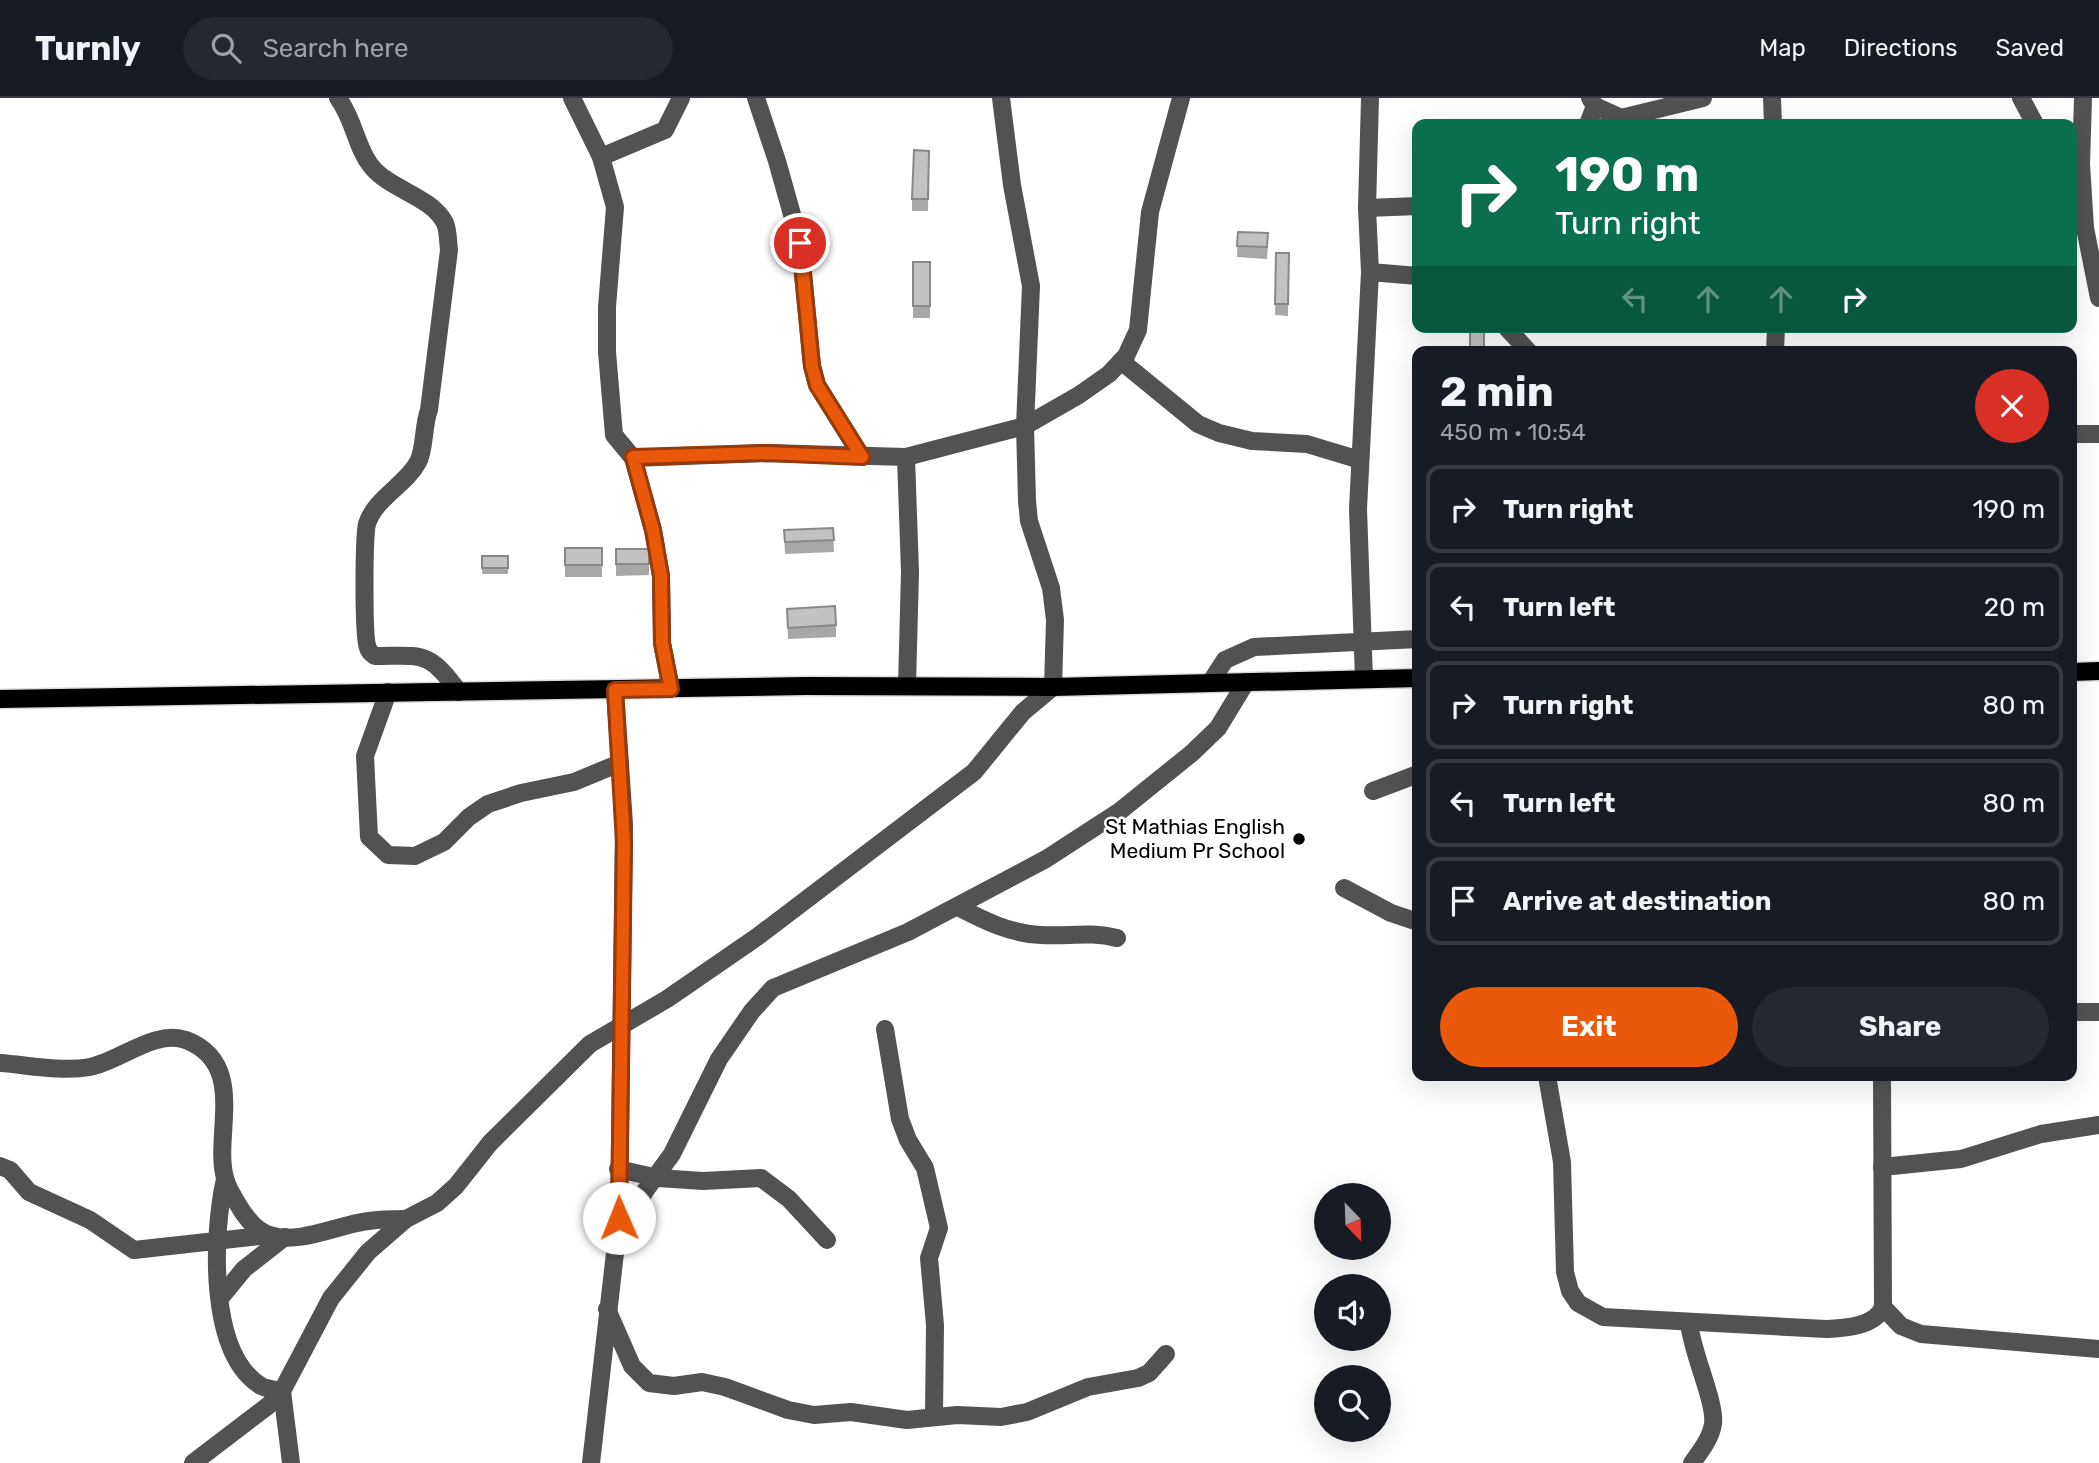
<!DOCTYPE html>
<html lang="en">
<head>
<meta charset="utf-8">
<style>
	body { margin:0; font-family:Rubik,sans-serif; background:#242831; color:#f1f3f6; height:100vh; display:flex; flex-direction:column; font-size:26px; white-space:nowrap }
	* { box-sizing:border-box; margin:0 }
	p { font-size:23px; color:#9ea1a6 }
	.icon { flex:none; width:38px; height:38px; fill:none; stroke:currentColor; stroke-width:2; stroke-linecap:round; stroke-linejoin:round }
	.map { position:relative; flex:1; overflow:hidden }
	.drawer { position:absolute; left:1412px; top:248px; width:665px; height:735px; display:flex; flex-direction:column; background:#171b24; border-radius:14px; box-shadow:0 7px 28px #0002 }
	.drawer>* { flex:none }
	.guide { position:absolute; left:1412px; top:21px; width:665px; height:214px; border-radius:14px; box-shadow:0 7px 28px #0002; background:#0b6e4f; color:#fff; overflow:hidden }
	.needle { width:46px; rotate:157deg }
	.fabs { position:absolute; left:1314px; top:1085px; display:grid; gap:14px }
	.fabs a { display:grid; place-items:center; width:77px; height:77px; border-radius:50%; background:#171b24; box-shadow:0 7px 28px #0002; font-size:35px }
	.pin { position:absolute; display:grid; place-items:center; width:60px; height:60px; color:#fff; margin:-30px; border:4px solid #fff; border-radius:50%; box-shadow:0 2px 7px #0007 }
	.me { position:absolute; width:77px; margin:-38px; rotate:359deg; stroke-linejoin:round; filter:drop-shadow(0 0 5px #0008) }
	.turn { display:flex; align-items:center; gap:24px; height:147px; padding:0 28px; font-size:32px }
	.turn .icon { width:91px; height:91px; stroke-width:2.5 }
	.turn b { display:block; font-size:49px; line-height:60px }
	.lanes { display:flex; align-items:center; height:66px; padding:0 28px; background:#0003; justify-content:center; gap:35px; direction:ltr }
	.lanes .off { opacity:.35 }
	.round { display:grid; place-items:center; flex:none; width:74px; height:74px; border-radius:37px; background:#242831 }
	.head { display:flex; align-items:center; justify-content:space-between; height:119px; padding:0 28px }
	h1 { font-size:42px; font-weight:700; line-height:52px }
	.primary-button { display:flex; gap:14px; margin-top:auto; padding:14px 28px }
	.primary-button a { flex:1; height:80px; border-radius:42px; background:#ea580c; color:#fff; font-size:28px; font-weight:700; line-height:80px; text-align:center }
	.primary-button a+a { background:#242831; color:#f1f3f6 }
	ul { padding:0; list-style:none }
	li { display:flex; align-items:center; gap:21px; height:88px; margin:0 14px 10px; padding:0 14px; border:4px solid #363941; border-radius:14px }
	li div { flex:1 }
	li b { display:block; font-size:26px }
	li em { font-style:normal }
	header { display:flex; align-items:center; gap:42px; box-sizing:border-box; height:98px; padding:0 35px; background:#171b24; border-bottom:2px solid #363941 }
	header strong { font-size:33px }
	nav { display:flex; gap:38px; margin-inline-start:auto; font-size:24px }
	.search { width:490px; height:63px; background:#242831; display:flex; align-items:center; gap:18px; box-sizing:border-box; padding:0 24px; border-radius:38px; color:#9ea1a6; font-size:26px }
	.map>svg:first-child { display:block }
	.lines { fill:none; stroke-linecap:round; stroke-linejoin:round }
	.major-casing { stroke:#dbdbdb; stroke-width:21 }
	.minor { stroke:#525252; stroke-width:18 }
	.major { stroke:#000; stroke-width:18 }
	.wall { fill:#a7a7a7 }
	.building { fill:#c2c2c2; stroke:#888; stroke-width:2 }
	.route-casing { stroke:#983908; stroke-width:18 }
	.route { stroke:#ea580c; stroke-width:12 }
	.poi-dot { fill:#000; stroke:#fff; stroke-width:2.5 }
	.labels { text-anchor:middle; stroke-width:5; stroke-linejoin:round; paint-order:stroke }
	.poi-label { font-size:21px; fill:#000; stroke:#fff; text-anchor:end }
</style>
</head>
<body>
<header>
<strong>Turnly</strong>
<div class="search"><svg class="icon" aria-label="search" viewBox="0 0 24 24"><circle cx="10" cy="10" r="6"/><path d="M15 15l6 6"/></svg>Search here</div>
<nav><a>Map</a><a>Directions</a><a>Saved</a></nav>
</header>
<div class="map">
<svg width="2099" height="1365" viewBox="0 0 2099 1365">
	<rect width="100%" height="100%" fill="#fff"/>
	<g class="lines">
		<!-- major casing -->
		<g class="major-casing">
			<g id="major">
				<polyline points="2072,574 2099,573"/>
				<polyline points="0,601 805,588 1053,589 1418,580"/>
			</g>
		</g>
		<!-- minor -->
		<g class="minor">
			<path d="M338 0C354 21 356 49 371 68 390 92 431 98 445 125 448 131 448 144 449 152L429 312C423 327 425 352 418 364 406 387 375 400 367 426 364 438 363 540 368 550 369 554 371 555 375 558 423 558 428 552 459 594"/>
			<polyline points="572,0 601,59 615,109 607,209 607,254 614,337 633,360 767,355 906,359 1025,328 1079,297 1109,276 1126,258 1138,232 1150,114 1181,0"/>
			<polyline points="756,0 777,63 800,145 812,268 817,287 862,359"/>
			<polyline points="1590,0 1595,8 1621,20 1703,0"/>
			<polyline points="1772,0 1773,26"/>
			<polyline points="2021,0 2035,26"/>
			<polyline points="2083,0 2081,66 2085,130 2099,200"/>
			<polyline points="1588,26 1595,8"/>
			<polyline points="601,59 665,32 681,0"/>
			<polyline points="1367,110 1418,108"/>
			<polyline points="1370,174 1418,178"/>
			<polyline points="1506,229 1529,254"/>
			<polyline points="1775,254 1776,229"/>
			<polyline points="1121,263 1198,326 1219,335 1252,343 1307,346 1360,362"/>
			<polyline points="2072,336 2099,336"/>
			<polyline points="906,359 910,474 907,588"/>
			<polyline points="633,360 653,432 661,478 662,545 671,591"/>
			<polyline points="1364,581 1358,411 1370,174 1367,110 1370,0"/>
			<polyline points="1210,585 1225,562 1254,549 1418,541"/>
			<polyline points="388,594 365,658 369,739 388,757 415,758 444,744 469,719 488,706 521,695 574,684 620,665"/>
			<polyline points="1373,693 1418,676"/>
			<polyline points="1344,790 1391,815 1418,824"/>
			<path d="M958 809C985 823 1011 836 1041 837 1067 839 1090 833 1117 840"/>
			<polyline points="2072,914 2099,914"/>
			<polyline points="885,931 900,1021 908,1042 925,1070 939,1130 929,1160 935,1227 934,1318"/>
			<path d="M0 965C28 967 62 974 90 969 120 963 155 931 186 942 248 966 213 1037 225 1080 228 1092 236 1103 242 1113 249 1123 257 1133 270 1137 300 1147 339 1126 369 1123 381 1121 394 1121 406 1121"/>
			<path d="M1547 978 1562 1064 1565 1174 1570 1193 1578 1205 1603 1219 1826 1231C1844 1230 1875 1229 1883 1209L1882 978"/>
			<polyline points="0,1068 10,1072 29,1094 90,1122 134,1152 269,1137"/>
			<polyline points="1882,1069 1961,1061 2041,1036 2099,1027"/>
			<polyline points="618,1071 658,1080 703,1083 761,1080 789,1101 827,1142"/>
			<path d="M225 1081C213 1134 207 1255 261 1288 267 1291 276 1292 282 1293L291 1365"/>
			<polyline points="615,1148 645,1093 672,1056 719,961 752,913 773,890 908,834 1046,761 1120,713 1192,655 1218,630 1246,584"/>
			<polyline points="221,1199 244,1171 285,1139"/>
			<polyline points="1883,1209 1901,1228 1921,1236 2099,1251"/>
			<polyline points="607,1211 632,1268 649,1285 674,1288 702,1284 725,1289 788,1312 814,1317 851,1314 907,1322 957,1317 1001,1319 1027,1314 1088,1289 1138,1280 1149,1275 1166,1256"/>
			<path d="M1689 1224C1691 1253 1716 1304 1713 1326 1711 1340 1700 1354 1692 1365"/>
			<polyline points="193,1365 269,1307 282,1293 331,1200 368,1154 406,1121 437,1105 456,1088 490,1045 590,946 667,901 757,839 974,674 1023,614 1053,589 1055,522 1051,490 1029,423 1027,403 1025,328 1031,188 1012,87 1001,0"/>
			<polyline points="591,1365 619,1120 624,726 615,592"/>
		</g>
		<!-- major -->
		<use href="#major" class="major"/>
	</g>
	<!-- wall -->
	<g class="wall">
		<polygon points="929,53 928,113 912,113 912,101"/>
		<polygon points="1238,134 1268,147 1267,161 1237,159"/>
		<polygon points="1276,155 1289,155 1288,218 1275,217"/>
		<rect x="913" y="164" width="17" height="56"/>
		<polygon points="833,430 834,454 785,456 784,432"/>
		<rect x="565" y="450" width="37" height="29"/>
		<polygon points="616,451 649,451 649,477 616,478"/>
		<rect x="482" y="458" width="26" height="18"/>
		<polygon points="787,511 836,527 836,539 788,541"/>
	</g>
	<!-- building -->
	<g class="building">
		<polygon points="914,52 929,53 928,101 912,101"/>
		<polygon points="1238,134 1268,135 1267,149 1237,148"/>
		<polygon points="1276,155 1289,155 1288,206 1275,206"/>
		<rect x="913" y="164" width="17" height="44"/>
		<rect x="1470" y="229" width="14" height="25"/>
		<polygon points="833,430 834,442 785,444 784,432"/>
		<rect x="565" y="450" width="37" height="17"/>
		<rect x="616" y="451" width="33" height="15"/>
		<rect x="482" y="458" width="26" height="12"/>
		<polygon points="835,508 836,527 788,530 787,511"/>
	</g>
	<g class="lines">
		<!-- route casing -->
		<g class="route-casing">
			<polyline id="route" points="619,1120 624,744 615,592 671,591 662,545 661,478 653,432 633,359 767,355 862,359 817,287 812,268 800,145"/>
		</g>
		<!-- route -->
		<use href="#route" class="route"/>
	</g>
	<!-- markers -->
	<circle class="poi-dot" cx="1299" cy="741" r="7"/>
	<g class="labels">
		<!-- poi labels -->
		<g class="poi-label">
			<text x="1285" y="736">St Mathias English<tspan x="1285" dy="24">Medium Pr School</tspan></text>
		</g>
	</g>
</svg>
<div class="fabs">
<a><svg class="needle" viewBox="-14 -14 28 28"><path d="M0-13l5 13h-10z" fill="#e53935"/><path d="M0 13l5-13h-10z" fill="#9ea1a6"/></svg></a>
<a><svg class="icon" aria-label="sound" viewBox="0 0 24 24"><path d="M4 9h4l5-4v14l-5-4H4zM17 9q2 3 0 6"/></svg></a>
<a><svg class="icon" aria-label="search" viewBox="0 0 24 24"><circle cx="10" cy="10" r="6"/><path d="M15 15l6 6"/></svg></a>
</div>
<div class="pin" style="left:800px;top:145px;background:#d93025"><svg class="icon" aria-label="arrive" viewBox="0 0 24 24"><path d="M6 21V4h12l-3 4 3 4H6"/></svg></div>
<svg class="me" style="left:619px;top:1120px" viewBox="-20 -20 40 40"><circle r="19" fill="#fff"/><path d="M0-13L10 11 0 6-10 11z" fill="#ea580c"/></svg>
<div class="guide">
<div class="turn"><svg class="icon" aria-label="right" viewBox="0 0 24 24"><path d="M7 20v-9h11M14 6l5 5-5 5"/></svg><div><b>190 m</b>Turn right</div></div>
<div class="lanes"><svg class="icon off" aria-label="left" viewBox="0 0 24 24"><path d="M17 20v-9H6M10 6l-5 5 5 5"/></svg><svg class="icon off" aria-label="ahead" viewBox="0 0 24 24"><path d="M12 20V5M6 11l6-6 6 6"/></svg><svg class="icon off" aria-label="ahead" viewBox="0 0 24 24"><path d="M12 20V5M6 11l6-6 6 6"/></svg><svg class="icon" aria-label="right" viewBox="0 0 24 24"><path d="M7 20v-9h11M14 6l5 5-5 5"/></svg></div>
</div>
<section class="drawer">
<div class="head"><div><h1>2 min</h1><p>450 m · 10:54</p></div><a class="round" style="background:#d93025;color:#fff"><svg class="icon" aria-label="close" viewBox="0 0 24 24"><path d="M6 6l12 12M18 6L6 18"/></svg></a></div>
<ul>
<li><svg class="icon" aria-label="right" viewBox="0 0 24 24"><path d="M7 20v-9h11M14 6l5 5-5 5"/></svg><div><b>Turn right</b></div><em>190 m</em></li>
<li><svg class="icon" aria-label="left" viewBox="0 0 24 24"><path d="M17 20v-9H6M10 6l-5 5 5 5"/></svg><div><b>Turn left</b></div><em>20 m</em></li>
<li><svg class="icon" aria-label="right" viewBox="0 0 24 24"><path d="M7 20v-9h11M14 6l5 5-5 5"/></svg><div><b>Turn right</b></div><em>80 m</em></li>
<li><svg class="icon" aria-label="left" viewBox="0 0 24 24"><path d="M17 20v-9H6M10 6l-5 5 5 5"/></svg><div><b>Turn left</b></div><em>80 m</em></li>
<li><svg class="icon" aria-label="arrive" viewBox="0 0 24 24"><path d="M6 21V4h12l-3 4 3 4H6"/></svg><div><b>Arrive at destination</b></div><em>80 m</em></li>
</ul>
<div class="primary-button"><a>Exit</a><a>Share</a></div>
</section>
</div>
</body>
</html>
